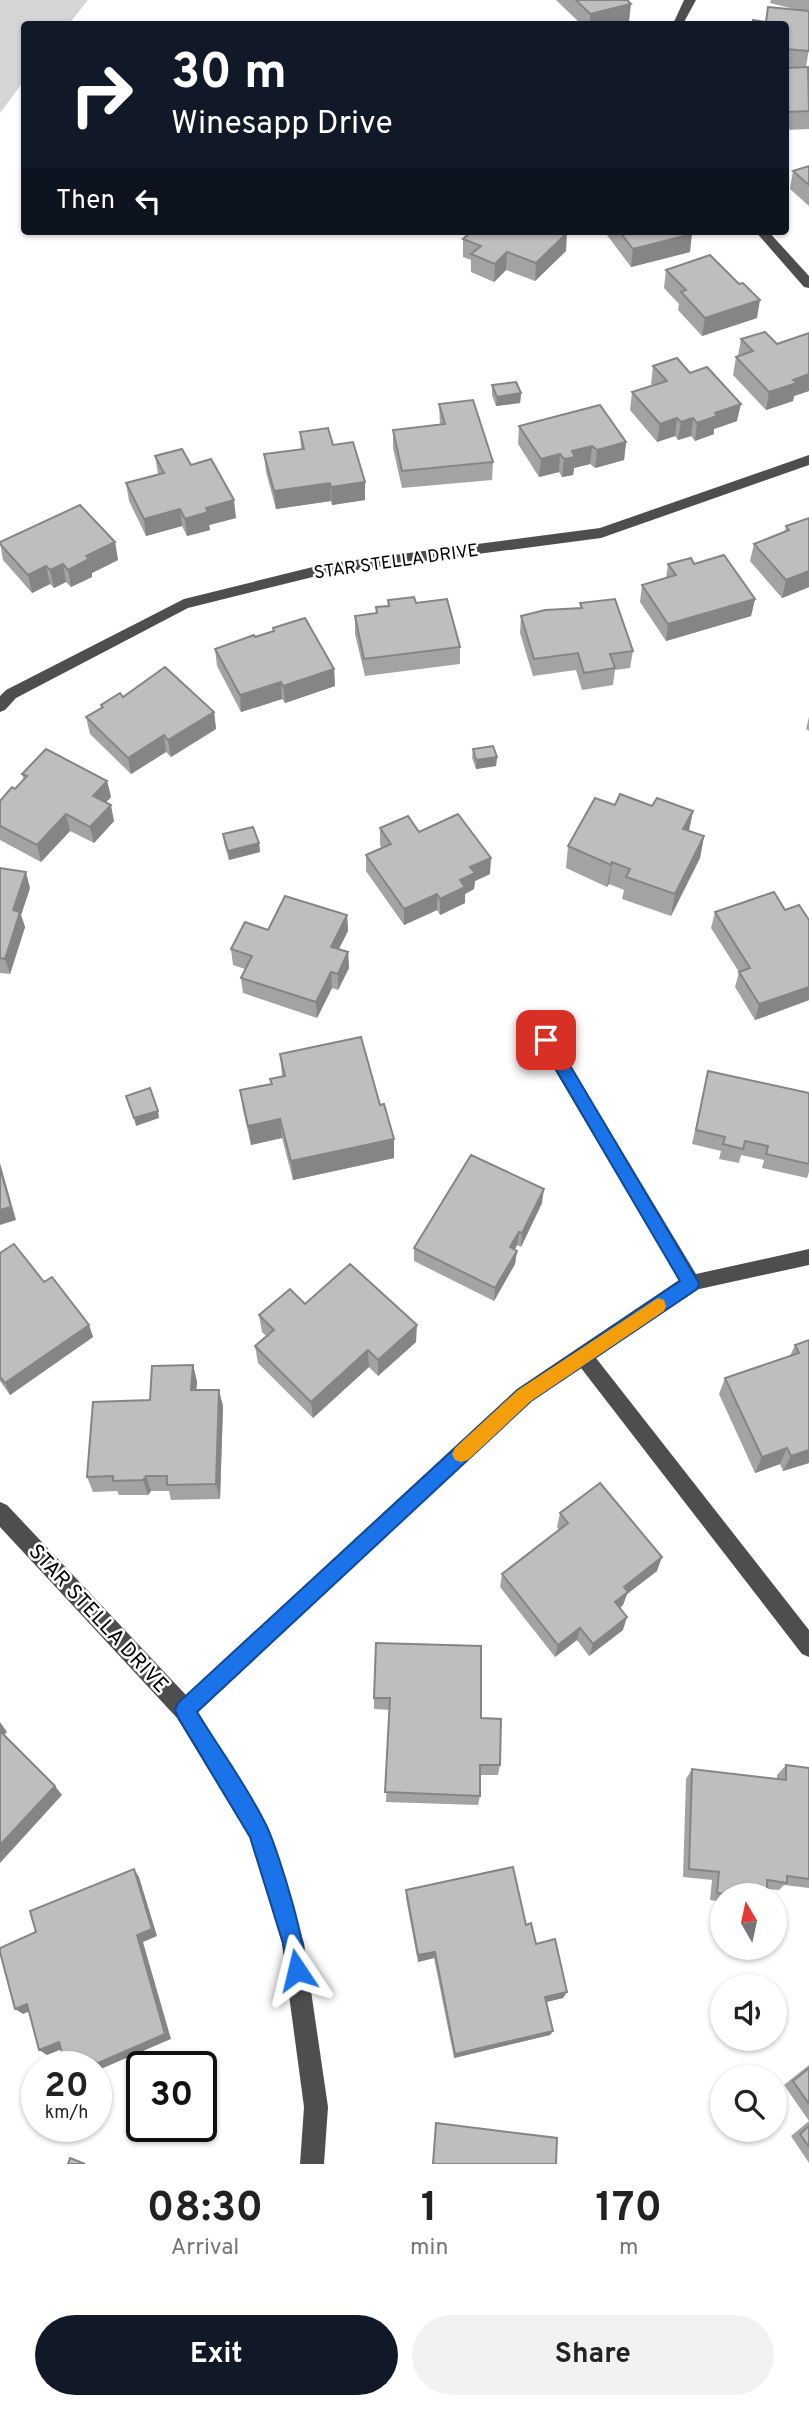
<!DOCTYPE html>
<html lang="en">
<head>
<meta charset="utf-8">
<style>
	body { margin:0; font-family:Overpass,sans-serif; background:#f2f2f2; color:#222; height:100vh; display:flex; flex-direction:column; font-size:26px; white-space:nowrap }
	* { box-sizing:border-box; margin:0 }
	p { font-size:23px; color:#767676 }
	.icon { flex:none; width:38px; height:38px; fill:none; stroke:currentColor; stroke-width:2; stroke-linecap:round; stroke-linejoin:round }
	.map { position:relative; height:2164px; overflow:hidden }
	.drawer { display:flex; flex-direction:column; background:#fff; flex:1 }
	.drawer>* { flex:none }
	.guide { position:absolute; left:21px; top:21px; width:768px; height:214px; border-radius:7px; box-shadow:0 2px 5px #0004; background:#111827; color:#fff; overflow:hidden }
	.needle { width:46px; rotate:351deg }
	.fabs { position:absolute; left:710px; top:1883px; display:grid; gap:14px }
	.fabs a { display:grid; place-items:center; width:77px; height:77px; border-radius:50%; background:#fff; box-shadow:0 2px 5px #0004; font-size:35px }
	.speed { position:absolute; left:21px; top:2051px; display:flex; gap:14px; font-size:35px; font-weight:700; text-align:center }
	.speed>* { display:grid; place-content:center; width:91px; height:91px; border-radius:50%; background:#fff; box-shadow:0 2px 5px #0004; line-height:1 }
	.speed small { font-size:18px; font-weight:400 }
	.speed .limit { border:4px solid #111; border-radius:10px; background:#fff; color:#111 }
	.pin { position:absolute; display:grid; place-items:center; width:60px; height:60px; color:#fff; margin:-30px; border-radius:14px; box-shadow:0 4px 10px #0006 }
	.me { position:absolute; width:77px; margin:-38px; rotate:350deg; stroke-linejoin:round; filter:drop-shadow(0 0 5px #0008) }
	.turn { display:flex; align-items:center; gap:24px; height:147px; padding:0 35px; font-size:32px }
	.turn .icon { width:91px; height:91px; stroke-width:2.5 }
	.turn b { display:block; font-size:49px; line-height:60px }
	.then { display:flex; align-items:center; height:66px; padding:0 35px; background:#0003; gap:14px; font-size:26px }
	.eta { display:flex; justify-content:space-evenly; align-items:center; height:119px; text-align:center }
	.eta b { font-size:42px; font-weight:700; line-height:49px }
	.button { display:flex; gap:14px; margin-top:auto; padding:14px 35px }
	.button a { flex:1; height:80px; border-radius:42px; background:#111827; color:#fff; font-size:28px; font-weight:700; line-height:80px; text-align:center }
	.button a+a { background:#f2f2f2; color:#222 }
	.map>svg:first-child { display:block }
	.green { fill:#d5d5d5 }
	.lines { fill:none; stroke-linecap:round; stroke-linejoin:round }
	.minor { fill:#4e4e4e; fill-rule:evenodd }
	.wall { fill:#a3a3a3 }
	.shaded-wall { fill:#858585 }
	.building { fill:#bebebe; stroke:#858585; stroke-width:2 }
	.route { fill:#1a73e8; stroke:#114b97; stroke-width:2 }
	.slow { fill:#f59e0b }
	.labels { text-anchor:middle; stroke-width:5; stroke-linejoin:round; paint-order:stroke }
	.street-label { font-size:18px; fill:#000; stroke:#fff }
	.near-street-label { font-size:21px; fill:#000; stroke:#fff }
</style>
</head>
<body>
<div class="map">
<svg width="809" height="2164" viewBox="0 0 809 2164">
	<rect width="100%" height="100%" fill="#fff"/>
	<!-- green -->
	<polygon class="green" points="0,0 88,0 69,24 24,24 24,81 0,113"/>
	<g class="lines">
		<!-- minor -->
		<g class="minor">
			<polygon points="684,0 696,0 683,24 673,24"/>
			<polygon points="755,231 768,231 809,276 809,288 804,287"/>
			<polygon points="809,455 809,465 601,538 325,574 188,608 16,698 5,710 0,712 0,696 6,690 184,599 325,564 600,528"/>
			<polygon points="546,1033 552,1035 696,1274 809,1249 809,1265 695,1290 596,1358 809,1630 809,1657 802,1654 581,1368 531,1401 198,1712 267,1825 304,1943 328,2107 324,2164 300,2164 304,2107 282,1943 250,1838 177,1718 0,1527 0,1502 7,1505 186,1695 517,1389 679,1280 540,1045 537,1040 540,1035"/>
		</g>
	</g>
	<!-- wall -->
	<g class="wall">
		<polygon points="556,0 628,0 629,22 619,24 581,24"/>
		<polygon points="771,0 809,0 809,49 806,67 809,69 809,129 786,130 786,68 794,68 786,67 786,24 766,22 798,10 770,3"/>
		<polygon points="809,166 809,206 790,189 793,171"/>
		<polygon points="604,231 690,231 690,252 631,267"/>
		<polygon points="463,239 566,251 535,281 506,270 494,282 471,272 471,260 463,257"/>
		<polygon points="666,270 757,318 702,336 678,310 679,304 664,288"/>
		<polygon points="809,334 809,391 794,396 793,401 766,410 733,375 736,357 738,356 741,339 777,344"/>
		<polygon points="653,366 690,373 737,421 714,429 714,434 695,441 691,436 678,440 675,436 657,442 630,410 632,392 652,385 651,384"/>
		<polygon points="492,385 521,393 520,403 496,406 492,395"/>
		<polygon points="439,404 493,462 492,480 402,488 393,448 393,430 440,425"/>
		<polygon points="519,426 626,442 624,460 595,468 590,464 574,468 573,475 562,477 559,472 539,477 518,444"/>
		<polygon points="300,432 333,445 365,482 365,500 332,505 331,501 276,509 266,472 264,454 301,449"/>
		<polygon points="155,456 191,465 236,518 209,525 210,530 187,536 182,526 146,536 129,501 126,483 158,474"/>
		<polygon points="809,518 809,587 782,598 750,561 754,544 785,532 786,526"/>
		<polygon points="0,542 115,542 118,560 92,573 92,577 71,587 66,582 54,588 50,584 32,593 3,560"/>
		<polygon points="668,564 755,599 751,616 666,641 640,602 642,585 666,578"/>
		<polygon points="388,600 416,603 460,647 460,664 365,676 355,634 355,616 376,614 376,607 388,606"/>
		<polygon points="580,603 633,651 630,668 615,670 613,685 582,690 576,670 533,676 520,633 521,616 580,609"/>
		<polygon points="273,628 334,669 335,686 285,703 282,699 241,712 217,666 215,649 273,631"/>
		<polygon points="123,697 214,712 216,729 171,757 166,752 131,774 90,734 86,717 101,708 101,705"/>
		<polygon points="809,717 809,731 806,729"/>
		<polygon points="473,749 497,757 496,766 476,769 472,758"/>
		<polygon points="22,774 107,781 111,797 106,802 114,821 94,843 70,831 41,862 0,840 0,801 15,789 24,780"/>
		<polygon points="615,805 652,806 693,811 689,831 704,836 700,858 671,916 622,899 624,890 609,884 607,887 566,868 568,846"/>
		<polygon points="380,828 419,832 490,874 475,881 474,889 465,894 465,903 440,915 437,910 404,925 366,871 366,855 382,848 380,845"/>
		<polygon points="223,834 259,843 260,852 229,860 224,843"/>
		<polygon points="0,868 30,888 21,915 25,927 10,974 0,973"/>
		<polygon points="785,910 809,920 809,1000 755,1020 735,987 739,972 711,928 715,912"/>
		<polygon points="347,915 348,931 338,949 348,952 349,968 338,990 332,988 317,1018 243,993 241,978 245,969 233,965 231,949 268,930"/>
		<polygon points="280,1054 380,1105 394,1139 394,1158 293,1180 282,1138 251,1145 243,1110 240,1090 271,1084 270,1079 282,1077"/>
		<polygon points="708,1071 809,1093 809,1172 807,1178 762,1168 764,1160 741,1155 739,1163 719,1159 721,1151 692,1144"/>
		<polygon points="542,1203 521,1247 517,1245 515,1250 517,1251 515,1264 494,1301 414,1261 414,1248"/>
		<polygon points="0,1253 44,1282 89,1325 93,1337 10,1395 0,1381"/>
		<polygon points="305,1304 416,1342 378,1376 369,1367 313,1418 258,1363 255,1346 266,1336 262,1332 259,1315"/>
		<polygon points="809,1340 809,1463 783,1471 780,1464 755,1473 719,1394 725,1378 790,1356 795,1345"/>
		<polygon points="193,1365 197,1382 196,1390 223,1406 220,1499 171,1500 169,1491 151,1491 148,1495 119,1495 117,1491 93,1492 87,1477 150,1400"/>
		<polygon points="560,1513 657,1571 627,1594 623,1605 620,1608 623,1630 589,1656 577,1640 555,1657 500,1587 502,1574 559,1530 557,1527"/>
		<polygon points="376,1643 481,1718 500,1765 498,1775 480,1775 480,1796 478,1805 386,1802 390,1710 374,1709 374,1698"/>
		<polygon points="786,1765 809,1768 809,1888 784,1885 779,1890 767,1889 767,1895 723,1895 723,1902 710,1900 712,1880 683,1877 686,1779 692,1769 777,1779 777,1775"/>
		<polygon points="406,1890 526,1925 536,1944 567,1992 563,1998 546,2002 553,2031 550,2035 454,2058 434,1958 418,1962 406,1898"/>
		<polygon points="809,2065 809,2121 784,2085"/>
		<polygon points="809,2121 809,2163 791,2136"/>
	</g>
	<!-- shaded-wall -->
	<g class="shaded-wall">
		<polygon points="617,0 629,0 628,5 631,4 629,22 619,24 590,24 590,14"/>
		<polygon points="567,233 566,251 535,281 536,263"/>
		<polygon points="692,234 690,252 631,267 633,249"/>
		<polygon points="507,252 506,270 494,282 495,264"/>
		<polygon points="760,300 757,318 702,336 705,318"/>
		<polygon points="809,374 809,391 794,396 793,401 766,410 769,392 793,380"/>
		<polygon points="521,393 520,403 496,406 497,397"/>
		<polygon points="741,404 737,421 714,429 714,434 695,441 697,423 715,413"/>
		<polygon points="677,418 675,436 657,442 660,424"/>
		<polygon points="693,418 691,436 678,440 681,422"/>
		<polygon points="626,442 624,460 595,468 597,450"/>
		<polygon points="592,446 590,464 574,468 573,475 562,477 564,459 572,451"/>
		<polygon points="560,454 559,472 539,477 541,459"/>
		<polygon points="365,482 365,500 332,505 331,487"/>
		<polygon points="330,483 331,501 276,509 274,491"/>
		<polygon points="234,500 236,518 209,525 210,530 187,536 185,519 206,508"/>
		<polygon points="180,509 182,526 146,536 144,519"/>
		<polygon points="115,542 118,560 92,573 92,577 71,587 68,570 86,556"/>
		<polygon points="63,564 66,582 54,588 50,570"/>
		<polygon points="46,566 50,584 32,593 28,575"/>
		<polygon points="809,571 809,587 782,598 786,580"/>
		<polygon points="755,599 751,616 666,641 668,624"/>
		<polygon points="334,669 335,686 285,703 283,686"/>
		<polygon points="281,682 282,699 241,712 240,695"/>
		<polygon points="214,712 216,729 171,757 168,740"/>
		<polygon points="164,735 166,752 131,774 128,758"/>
		<polygon points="497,757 496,766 476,769 476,760"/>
		<polygon points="107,781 111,797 97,812 93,796"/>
		<polygon points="111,805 114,821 94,843 90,827"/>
		<polygon points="693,811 688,834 683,829"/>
		<polygon points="66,814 70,831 41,862 37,845"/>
		<polygon points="704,836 700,858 671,916 675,894"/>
		<polygon points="259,843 260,852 229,860 228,851"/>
		<polygon points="491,858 490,874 475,881 474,889 465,894 465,903 440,915 440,899 460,880 470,867"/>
		<polygon points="612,862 609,884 607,887 611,865"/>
		<polygon points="26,872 30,888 21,915 25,927 10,974 5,959 13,910"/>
		<polygon points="437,894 437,910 404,925 404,909"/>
		<polygon points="347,915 348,931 332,963 331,947"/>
		<polygon points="348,952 349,968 338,990 338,974"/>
		<polygon points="331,972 332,988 317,1018 316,1002"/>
		<polygon points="809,987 809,1000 755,1020 759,1004"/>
		<polygon points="158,1111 159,1118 136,1126 134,1118"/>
		<polygon points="280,1119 282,1138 251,1145 248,1126"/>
		<polygon points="394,1139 394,1158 293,1180 291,1161"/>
		<polygon points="0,1163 16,1220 0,1225"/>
		<polygon points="544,1189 542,1203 521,1247 522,1233"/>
		<polygon points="519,1232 517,1245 508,1261 510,1247"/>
		<polygon points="517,1251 515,1264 494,1301 495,1288"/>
		<polygon points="89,1325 93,1337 10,1395 5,1383"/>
		<polygon points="417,1325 416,1342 378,1376 378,1360"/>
		<polygon points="368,1350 369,1367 313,1418 311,1402"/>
		<polygon points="193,1365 197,1382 195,1406 191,1390"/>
		<polygon points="219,1390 223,1406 220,1499 216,1484"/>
		<polygon points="787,1448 780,1464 755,1473 762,1457"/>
		<polygon points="809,1450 809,1463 783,1471 791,1456"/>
		<polygon points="146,1476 151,1491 148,1495 143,1480"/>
		<polygon points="662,1557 657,1571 627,1594 623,1605 611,1615 615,1602 624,1587"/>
		<polygon points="627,1617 623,1630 589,1656 593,1644"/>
		<polygon points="580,1628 577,1640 555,1657 558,1645"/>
		<polygon points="0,1722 7,1732 3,1736 0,1732"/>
		<polygon points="55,1786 62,1795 0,1863 0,1845"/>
		<polygon points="134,1869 139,1877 157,1936 143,1942 171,2039 96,2071 96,2067 89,2067 137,1935"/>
		<polygon points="435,1952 434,1958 418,1962 418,1955"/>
		<polygon points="567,1992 563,1998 542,2003 545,1997"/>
		<polygon points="27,2004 35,2009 23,2014 15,2009"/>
		<polygon points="553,2031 550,2035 454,2058 455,2054"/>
		<polygon points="59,2042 67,2047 47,2055 39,2050"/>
	</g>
	<!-- building -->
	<g class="building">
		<polygon points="576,0 627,0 631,4 590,14"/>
		<polygon points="768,7 809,11 809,51 786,49 786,24 753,24 753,20 766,22"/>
		<polygon points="808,67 809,111 786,112 786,68"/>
		<polygon points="809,166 809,185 793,171"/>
		<polygon points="472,231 562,231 567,233 536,263 507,252 495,264 471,254 481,246 463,239"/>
		<polygon points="619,231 690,231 692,234 633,249"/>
		<polygon points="710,255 739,284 743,283 760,300 705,318 681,292 686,290 666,270"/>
		<polygon points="765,332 777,344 809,333 809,374 793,380 797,383 769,392 736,357 753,351 741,339"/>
		<polygon points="677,358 690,373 707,367 741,404 715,413 717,416 697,423 693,418 681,422 677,418 660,424 632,392 667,381 653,366"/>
		<polygon points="516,382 521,393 497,397 492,385"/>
		<polygon points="473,400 493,462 402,471 393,430 445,424 439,404"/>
		<polygon points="600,405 626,442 597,450 592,446 572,451 575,457 564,459 560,454 541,459 519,426"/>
		<polygon points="328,428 333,445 353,442 365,482 331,487 330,483 274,491 264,454 304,449 300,432"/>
		<polygon points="182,449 191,465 211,459 234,500 206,508 208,512 185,519 180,509 144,519 126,483 164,473 155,456"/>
		<polygon points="80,505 115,542 86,556 89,559 68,570 63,564 50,570 46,566 28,575 0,544 0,542"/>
		<polygon points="809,518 809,571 786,580 754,544 789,530 786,526"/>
		<polygon points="724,555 755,599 668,624 642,585 676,575 668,564 691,558 694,564"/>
		<polygon points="414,597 416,603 447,599 460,647 364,659 355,616 377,613 376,607 389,606 388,600"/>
		<polygon points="615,599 633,651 610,654 615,668 584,673 578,653 534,659 521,616 545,610 582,608 580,603"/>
		<polygon points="305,618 334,669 283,686 281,682 240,695 215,649 254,635 255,637 274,631 273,628"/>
		<polygon points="165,667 214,712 168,740 164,735 128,758 86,717 103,707 101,705 120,693 123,697"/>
		<polygon points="493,746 497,757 476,760 473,749"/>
		<polygon points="46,749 107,781 93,796 111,805 90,827 66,814 37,845 0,826 0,801 12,787 15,789 27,776 22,774"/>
		<polygon points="620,794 652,806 657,798 693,811 683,829 704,836 675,894 626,877 630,869 612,862 611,865 568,846 595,798 615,805"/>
		<polygon points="458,814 491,858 470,867 475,873 460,880 465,887 440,899 437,894 404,909 366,855 391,844 380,828 408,816 419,832"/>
		<polygon points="253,827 259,843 228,851 223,834"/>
		<polygon points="0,868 26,872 13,910 20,912 5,959 0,958"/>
		<polygon points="774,892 785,910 799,905 809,920 809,987 759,1004 739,972 750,968 715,912"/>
		<polygon points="285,896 347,915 331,947 348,952 338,974 331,972 316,1002 241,978 252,956 231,949 245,922 268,930"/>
		<polygon points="361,1037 380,1105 384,1104 394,1139 291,1161 280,1119 248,1126 240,1090 272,1084 270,1079 285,1076 280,1054"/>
		<polygon points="708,1071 809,1093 809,1164 766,1154 768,1146 745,1141 743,1149 723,1144 725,1137 696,1130"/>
		<polygon points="150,1088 158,1111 134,1118 126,1096"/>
		<polygon points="471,1155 544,1189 522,1233 519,1232 510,1247 517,1251 495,1288 414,1248"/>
		<polygon points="0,1168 11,1207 0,1210"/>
		<polygon points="14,1244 44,1282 52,1277 89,1325 5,1383 0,1377 0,1253"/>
		<polygon points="350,1264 417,1325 378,1360 368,1350 311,1402 255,1346 274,1330 259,1315 290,1289 305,1304"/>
		<polygon points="809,1340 809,1450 791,1456 787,1448 762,1457 725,1378 799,1353 795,1345"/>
		<polygon points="193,1365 191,1390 219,1390 216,1484 167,1485 167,1476 146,1476 143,1480 113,1481 113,1476 87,1477 93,1402 150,1400 152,1366"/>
		<polygon points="600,1483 662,1557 624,1587 628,1592 615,1602 627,1617 593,1644 580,1628 558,1645 502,1574 568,1523 560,1513"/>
		<polygon points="376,1643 481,1646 481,1718 501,1719 500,1765 480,1765 480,1796 385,1792 390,1698 374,1698"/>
		<polygon points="0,1731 55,1786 0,1845"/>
		<polygon points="786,1765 809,1768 809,1879 787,1876 787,1883 767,1880 767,1895 736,1895 717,1893 719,1872 689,1869 692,1769 786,1780"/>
		<polygon points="513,1867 526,1925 531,1923 536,1944 555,1939 567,1992 545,1997 553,2031 455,2054 435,1952 418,1955 406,1890"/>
		<polygon points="134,1869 152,1929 137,1935 165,2034 89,2067 66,2067 59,2042 39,2050 27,2004 15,2009 0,1952 0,1948 36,1932 30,1911"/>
		<polygon points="809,2068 809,2104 793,2081"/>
		<polygon points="436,2123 557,2138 556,2164 433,2164"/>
		<polygon points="809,2126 809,2147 800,2134"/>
		<polygon points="70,2158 85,2164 68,2164"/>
	</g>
	<!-- route -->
	<path class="route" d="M546 1033 552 1035 699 1283 697 1289 531 1401 197 1712C220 1750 248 1787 267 1827 278 1850 312 1958 304 1978L297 1981 289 1978 283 1943 250 1837 178 1717 175 1710 178 1703 518 1390 680 1281 541 1044 539 1040Z"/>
	<!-- slow -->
	<polygon class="slow" points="658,1298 664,1300 666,1306 664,1311 531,1401 468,1460 461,1462 455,1460 452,1454 455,1448 518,1390"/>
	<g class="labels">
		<!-- street labels -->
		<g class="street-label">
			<text transform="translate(396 561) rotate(-8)" y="6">STAR STELLA DRIVE</text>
		</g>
		<!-- near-street labels -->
		<g class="near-street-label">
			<text transform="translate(99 1618) rotate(47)" y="7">STAR STELLA DRIVE</text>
		</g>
	</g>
</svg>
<div class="fabs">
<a><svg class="needle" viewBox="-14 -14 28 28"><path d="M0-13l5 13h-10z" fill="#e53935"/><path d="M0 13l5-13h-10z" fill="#767676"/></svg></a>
<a><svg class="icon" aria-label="sound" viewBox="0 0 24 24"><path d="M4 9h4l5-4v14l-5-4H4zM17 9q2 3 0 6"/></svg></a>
<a><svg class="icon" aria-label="search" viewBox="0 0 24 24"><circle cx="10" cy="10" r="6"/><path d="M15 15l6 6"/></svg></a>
</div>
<div class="speed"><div>20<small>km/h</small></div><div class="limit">30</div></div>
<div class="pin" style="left:546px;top:1040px;background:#d93025"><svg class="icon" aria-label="arrive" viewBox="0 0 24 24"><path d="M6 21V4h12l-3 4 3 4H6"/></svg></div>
<svg class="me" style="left:297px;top:1970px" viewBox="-20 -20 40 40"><path d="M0-17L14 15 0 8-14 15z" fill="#1a73e8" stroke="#fff" stroke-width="4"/></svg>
<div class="guide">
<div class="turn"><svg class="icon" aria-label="right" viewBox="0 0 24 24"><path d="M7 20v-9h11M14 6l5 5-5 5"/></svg><div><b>30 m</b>Winesapp Drive</div></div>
<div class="then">Then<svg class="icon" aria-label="left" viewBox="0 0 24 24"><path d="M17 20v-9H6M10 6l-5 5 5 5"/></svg></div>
</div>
</div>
<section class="drawer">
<div class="eta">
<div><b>08:30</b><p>Arrival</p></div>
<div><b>1</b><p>min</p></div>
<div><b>170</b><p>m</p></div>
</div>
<div class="button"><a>Exit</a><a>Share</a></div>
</section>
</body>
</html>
